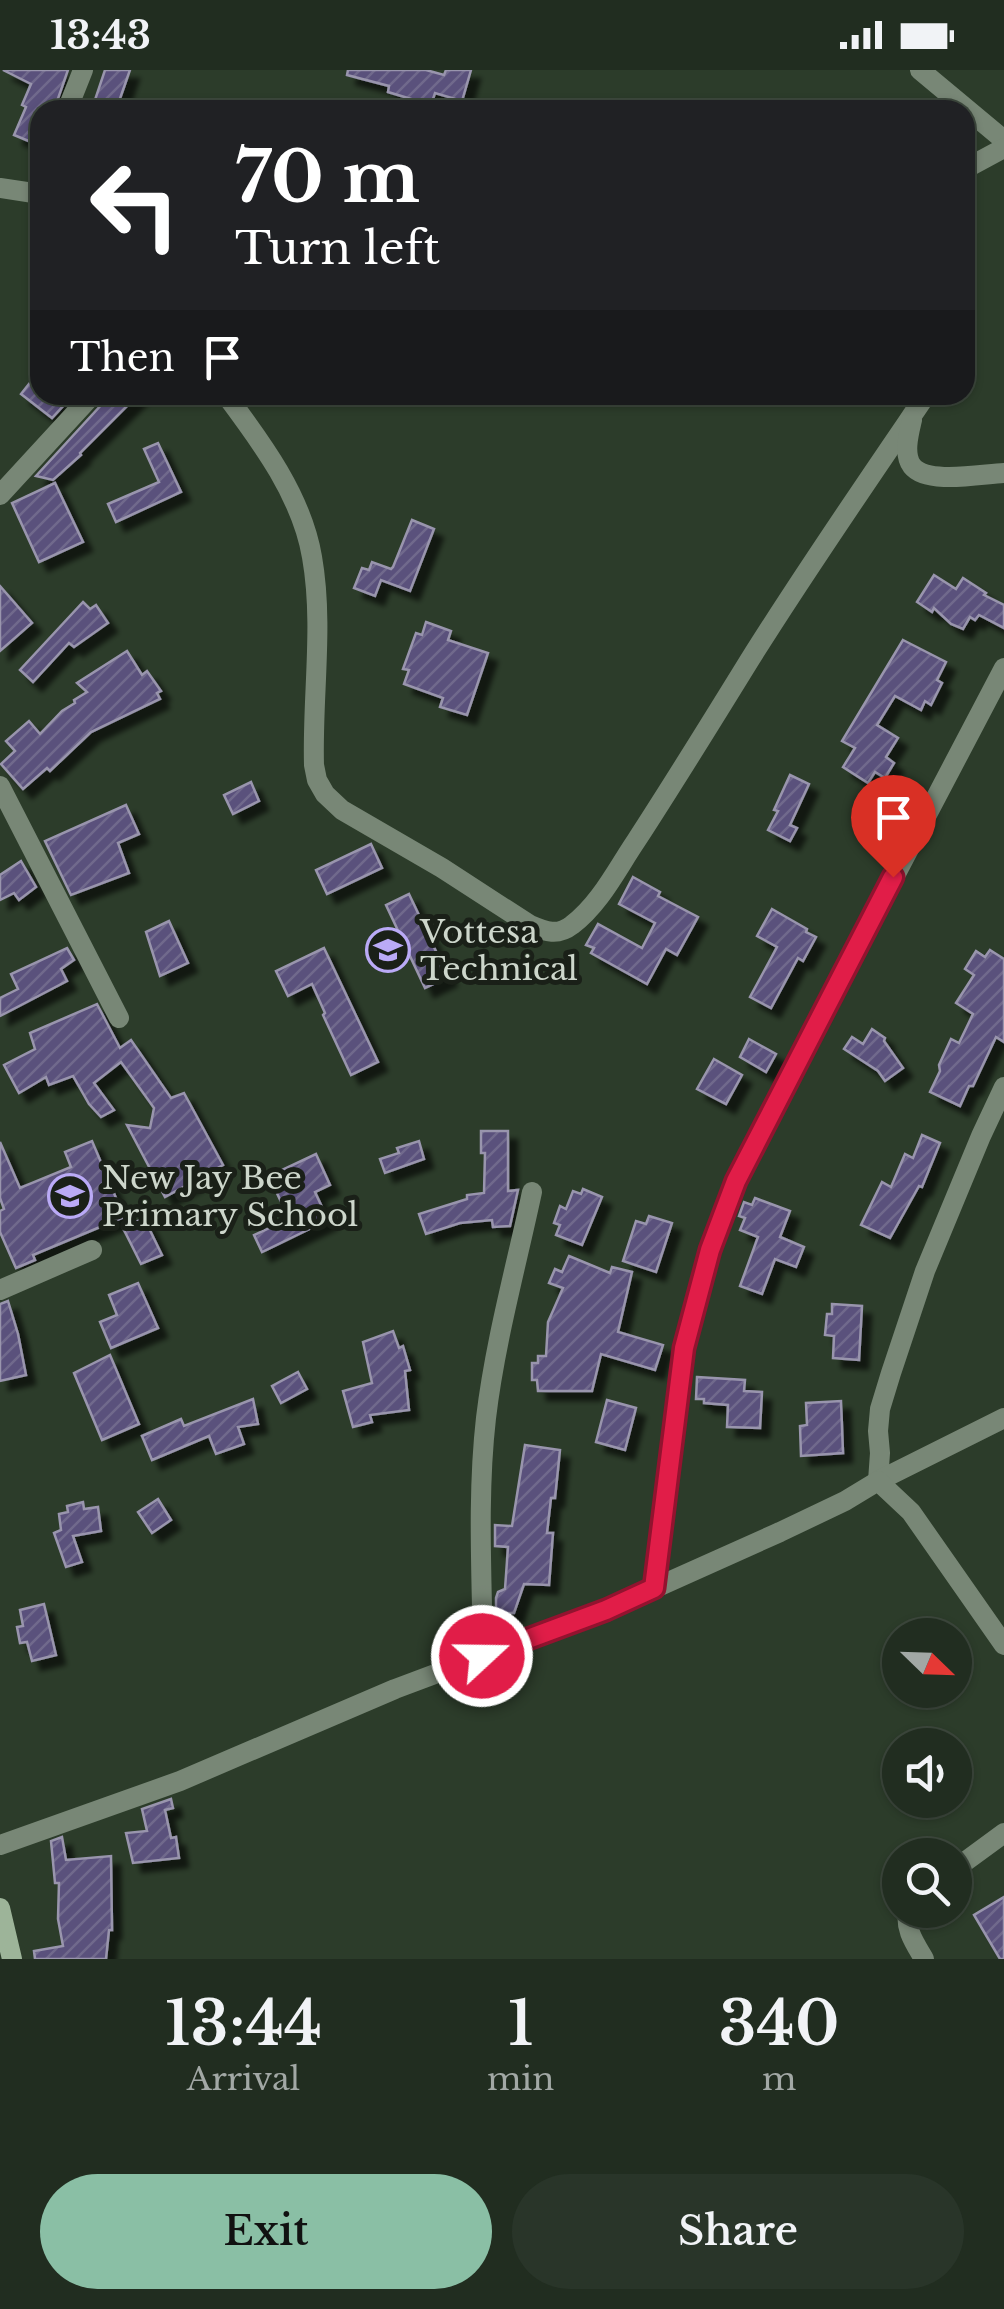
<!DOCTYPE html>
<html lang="en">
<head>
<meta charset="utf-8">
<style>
	body { margin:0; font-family:"Libre Baskerville",serif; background:#293529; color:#f1f3f6; height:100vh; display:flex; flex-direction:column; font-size:38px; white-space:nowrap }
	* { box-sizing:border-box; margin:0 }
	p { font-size:32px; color:#a2a8a5 }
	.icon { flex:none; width:55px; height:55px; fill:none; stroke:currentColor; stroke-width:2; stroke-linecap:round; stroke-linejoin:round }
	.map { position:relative; height:1889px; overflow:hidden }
	.sheet { display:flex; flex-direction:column; background:#212d20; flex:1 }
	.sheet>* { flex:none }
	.guide { position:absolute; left:30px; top:30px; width:945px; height:305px; border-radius:30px; box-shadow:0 2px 8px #0004,0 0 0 2px #3e493e; background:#202124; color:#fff; overflow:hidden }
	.needle { width:65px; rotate:113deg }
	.tools { position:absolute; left:882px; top:1548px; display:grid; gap:20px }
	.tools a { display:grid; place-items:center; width:90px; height:90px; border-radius:50%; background:#212d20; box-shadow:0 2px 8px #0004,0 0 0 2px #3e493e; font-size:50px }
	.pin { position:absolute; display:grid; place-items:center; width:85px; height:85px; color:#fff; margin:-102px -42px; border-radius:50% 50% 50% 0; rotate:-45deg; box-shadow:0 0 10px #0007 }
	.pin .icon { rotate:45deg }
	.me { position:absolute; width:110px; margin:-55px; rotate:69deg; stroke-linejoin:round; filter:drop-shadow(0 0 8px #0008) }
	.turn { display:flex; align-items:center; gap:35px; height:210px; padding:0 40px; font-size:45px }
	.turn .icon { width:130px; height:130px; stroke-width:2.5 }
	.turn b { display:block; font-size:70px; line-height:85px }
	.then { display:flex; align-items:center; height:95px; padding:0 40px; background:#0003; gap:20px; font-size:38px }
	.eta { display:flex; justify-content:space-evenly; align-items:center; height:170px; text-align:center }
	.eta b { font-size:60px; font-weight:600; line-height:70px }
	.primary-button { display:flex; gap:20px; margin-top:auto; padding:20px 40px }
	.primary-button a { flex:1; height:115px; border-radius:60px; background:#8abfa5; color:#111; font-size:40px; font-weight:600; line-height:115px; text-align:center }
	.primary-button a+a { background:#293529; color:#f1f3f6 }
	.status { display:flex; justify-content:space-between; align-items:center; height:70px; padding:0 50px; background:#212d20; direction:ltr }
	.status svg { height:28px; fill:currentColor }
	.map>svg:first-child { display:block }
	.building { fill:url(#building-hatch); stroke:#9995ad; stroke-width:2.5; filter:url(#shadow) }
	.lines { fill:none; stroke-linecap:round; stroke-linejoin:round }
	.minor { stroke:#788776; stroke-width:20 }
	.secondary { stroke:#9db499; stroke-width:20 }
	.route-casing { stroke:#92132f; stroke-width:25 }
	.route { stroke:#e11d48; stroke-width:18 }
	.labels { text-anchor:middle; stroke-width:10; stroke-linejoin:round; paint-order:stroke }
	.poi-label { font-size:32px; fill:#cdd6cb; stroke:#1a2018; text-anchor:start }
</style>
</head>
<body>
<div class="status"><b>13:43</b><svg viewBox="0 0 49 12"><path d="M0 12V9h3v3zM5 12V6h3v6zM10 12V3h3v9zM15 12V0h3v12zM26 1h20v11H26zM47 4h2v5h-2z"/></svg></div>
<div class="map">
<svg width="1004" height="1889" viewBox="0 0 1004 1889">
	<defs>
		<pattern id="building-hatch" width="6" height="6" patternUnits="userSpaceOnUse" patternTransform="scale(2.5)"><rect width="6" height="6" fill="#5a517b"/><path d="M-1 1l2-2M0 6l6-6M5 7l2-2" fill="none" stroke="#70698c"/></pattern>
		<filter id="shadow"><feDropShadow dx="9" dy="9" stdDeviation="2.5" flood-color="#0009"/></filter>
	</defs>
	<rect width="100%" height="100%" fill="#2c3c2a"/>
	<!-- building -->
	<g class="building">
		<polygon points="3,0 68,0 54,40 40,40 40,64 36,74 14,65 26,37 22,35 31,14"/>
		<polygon points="105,0 130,0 116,40 82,40 85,32 93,36"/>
		<polygon points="348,0 426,0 444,5 446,0 471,0 462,31 435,23 431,35 388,22 389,16 347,5"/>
		<polygon points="40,300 40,325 52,325 64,335 52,348 21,324"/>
		<polygon points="105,325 138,325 80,383 81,385 53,410 36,406 102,334"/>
		<polygon points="158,373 181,422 116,452 108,434 159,412 144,379"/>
		<polygon points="55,413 83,472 39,492 12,433"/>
		<polygon points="412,450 434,459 410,521 381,510 375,526 354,518 362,498 369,500 372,492 391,499 393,497"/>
		<polygon points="934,505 956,519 963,508 986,523 984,525 1004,535 1004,558 979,545 975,550 970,547 963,559 951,554 934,538 932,542 917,532"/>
		<polygon points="0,516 32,553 0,581"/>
		<polygon points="83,532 90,539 96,535 108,553 74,577 69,573 33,612 20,600"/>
		<polygon points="426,552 451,561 448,570 488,583 467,645 440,637 443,628 404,614 409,600 403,599 416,563 422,565"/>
		<polygon points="903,570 946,592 937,610 942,613 931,635 925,631 921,640 895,626 877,655 898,668 886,687 894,693 885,708 875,702 868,713 843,697 855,678 842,671"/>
		<polygon points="127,581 142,605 147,601 161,621 157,623 160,629 91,662 50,701 47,698 23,719 1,694 15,681 6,671 29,651 40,664 62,641 75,633 74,630 87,622 77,613"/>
		<polygon points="790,705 809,714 790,755 797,758 790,771 768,760 778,741 774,740"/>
		<polygon points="251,712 259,731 233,744 224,725"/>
		<polygon points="126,735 139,764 118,773 129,803 71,825 45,771"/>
		<polygon points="371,774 382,798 327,824 316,800"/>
		<polygon points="21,791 36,817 19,830 14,823 0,830 0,805"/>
		<polygon points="633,807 660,822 658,826 698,847 677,885 666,879 647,914 591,883 594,878 586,875 598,854 642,878 655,853 619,834"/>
		<polygon points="409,824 448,907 425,918 386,835"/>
		<polygon points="772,839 807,859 806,862 816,867 803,891 798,888 771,938 750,927 777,877 757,866"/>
		<polygon points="169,851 188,893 160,906 146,862"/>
		<polygon points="67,878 74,890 61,899 67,911 0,946 0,928 18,919 11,904"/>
		<polygon points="324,878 378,992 351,1005 323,945 325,943 312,914 288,926 276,901"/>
		<polygon points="990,880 1004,889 1004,972 996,967 973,1016 969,1016 960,1036 930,1022 940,1001 939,995 951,969 959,973 973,944 956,933 974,905 965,899 976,881 985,887"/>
		<polygon points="97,934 120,978 131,970 171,1028 184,1023 223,1095 165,1127 127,1055 150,1058 154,1038 121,992 94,1013 114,1040 101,1047 89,1034 73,1006 49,1015 46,1007 19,1023 4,995 35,979 30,963"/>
		<polygon points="872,959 885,968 884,971 903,998 885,1011 878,1001 844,979 852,967 863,974"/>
		<polygon points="749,969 776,984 766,1002 740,987"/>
		<polygon points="714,989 742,1005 726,1034 697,1019"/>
		<polygon points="481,1061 508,1061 508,1121 518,1120 510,1156 493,1157 492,1150 460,1153 426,1164 419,1144 467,1129 467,1125 484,1123 485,1083 481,1083"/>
		<polygon points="922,1065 940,1073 922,1117 919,1116 890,1168 861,1155 882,1112 891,1117 905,1084 913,1088"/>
		<polygon points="92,1071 124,1147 33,1185 35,1190 16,1198 0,1162 0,1141 4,1139 0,1128 0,1072 20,1118 71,1097 65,1082"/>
		<polygon points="419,1071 424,1089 385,1103 380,1089 399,1083 397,1078"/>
		<polygon points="316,1084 330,1115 315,1122 328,1150 262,1182 254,1165 289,1149 269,1106"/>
		<polygon points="583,1119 602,1127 582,1175 556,1165 560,1155 554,1153 560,1136 566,1139 573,1121 581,1124"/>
		<polygon points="755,1128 790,1141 780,1167 804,1177 796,1197 775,1189 762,1224 740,1216 758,1167 740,1160 745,1148 739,1146 744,1132 752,1135"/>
		<polygon points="649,1146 672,1153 656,1202 623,1191 636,1151 646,1154"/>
		<polygon points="144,1148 162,1185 141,1194 123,1158"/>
		<polygon points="569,1186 610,1203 612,1197 632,1202 618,1262 663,1275 655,1300 601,1284 592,1321 538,1321 537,1310 532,1310 532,1293 538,1293 538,1286 546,1286 548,1252 563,1218 549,1213 555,1199 562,1202"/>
		<polygon points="138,1213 158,1258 111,1278 100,1252 117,1245 109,1225"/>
		<polygon points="8,1231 18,1264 26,1305 0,1311 0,1234"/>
		<polygon points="832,1234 862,1236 859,1290 833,1288 834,1266 825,1265 827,1244 832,1244"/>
		<polygon points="393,1261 399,1278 403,1276 410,1300 405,1301 409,1340 370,1345 372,1352 353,1357 343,1321 372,1313 363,1272"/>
		<polygon points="110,1285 139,1354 102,1370 74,1303"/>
		<polygon points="298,1302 307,1319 281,1333 272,1316"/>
		<polygon points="697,1307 745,1310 744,1321 762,1322 760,1358 727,1357 728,1335 704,1333 704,1329 696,1329"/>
		<polygon points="253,1329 258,1354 238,1357 244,1374 216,1384 209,1366 152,1390 142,1366 181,1349 184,1356"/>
		<polygon points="607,1330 636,1338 625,1380 596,1372"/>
		<polygon points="841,1331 843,1383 801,1386 800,1356 807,1355 806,1333"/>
		<polygon points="525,1375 560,1380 555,1428 551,1428 547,1463 553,1463 549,1515 524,1514 514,1543 503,1543 496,1539 496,1528 498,1522 505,1519 508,1477 495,1476 495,1455 512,1456"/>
		<polygon points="158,1429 171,1450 152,1463 138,1442"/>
		<polygon points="83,1432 84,1439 98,1437 101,1461 73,1466 82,1492 66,1497 54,1463 61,1460 59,1444 68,1442 67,1436"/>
		<polygon points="44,1534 56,1585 32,1591 27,1572 20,1573 17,1557 23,1556 20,1540"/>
		<polygon points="171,1729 173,1738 165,1740 171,1768 176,1767 179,1788 133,1793 126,1763 147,1761 142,1739"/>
		<polygon points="62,1767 66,1790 111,1786 112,1860 109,1860 106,1889 35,1889 34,1881 63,1876 58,1849 59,1813 55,1813 51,1771"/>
		<polygon points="1004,1827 1004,1889 1000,1889 974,1845"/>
	</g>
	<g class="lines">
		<!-- minor -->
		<g class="minor">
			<polyline points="920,0 1004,70"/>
			<polyline points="67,40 83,0"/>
			<polyline points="965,99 1004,78"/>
			<polyline points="0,118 40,124"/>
			<path d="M226 325C262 373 302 427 312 487 324 555 312 626 314 695L317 710 325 724 342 740 442 798 530 855C546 862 558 866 572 855 600 834 617 799 636 771 675 711 712 651 749 591 806 500 866 413 926 325"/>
			<path d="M912 350C909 363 903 384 912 396 927 415 981 404 1004 403"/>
			<polyline points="0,425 92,325"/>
			<polyline points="0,716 119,948"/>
			<polyline points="0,1220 92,1180"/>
			<polyline points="878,1411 880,1383 878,1361 880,1339 891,1303 925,1201 981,1066 1004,1017"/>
			<polyline points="878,1411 1004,1348"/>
			<polyline points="654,1519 684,1278 710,1180 736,1111 754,1074 1004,598"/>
			<path d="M483 1587C482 1508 477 1427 486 1348 495 1272 516 1197 532 1122"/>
			<polyline points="0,1775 180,1711 395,1619 606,1540 780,1462 845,1431 878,1411 911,1442 1004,1575"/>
			<polyline points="955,1799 1004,1763"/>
			<path d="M908 1840C905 1860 914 1872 924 1889"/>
		</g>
		<!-- secondary -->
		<polyline class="secondary" points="0,1838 12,1889"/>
	</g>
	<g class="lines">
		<!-- route casing -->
		<g class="route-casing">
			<polyline id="route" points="482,1586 606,1540 654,1518 684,1278 710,1180 736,1111 893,807"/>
		</g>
		<!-- route -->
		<use href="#route" class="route"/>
	</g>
	<!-- icons -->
	<defs>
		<g id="school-ring" transform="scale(2.25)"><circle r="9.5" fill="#1a2018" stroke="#baaaf6" stroke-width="1.5"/><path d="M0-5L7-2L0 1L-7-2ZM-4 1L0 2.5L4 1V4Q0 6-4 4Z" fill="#baaaf6"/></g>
	</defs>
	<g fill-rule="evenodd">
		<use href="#school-ring" x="388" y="880"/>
		<use href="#school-ring" x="70" y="1126"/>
	</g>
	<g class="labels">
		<!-- poi labels -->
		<g class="poi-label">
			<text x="420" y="873">Vottesa<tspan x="420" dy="37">Technical</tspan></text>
			<text x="102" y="1119">New Jay Bee<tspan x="102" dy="37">Primary School</tspan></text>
		</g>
	</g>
</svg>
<div class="tools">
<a><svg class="needle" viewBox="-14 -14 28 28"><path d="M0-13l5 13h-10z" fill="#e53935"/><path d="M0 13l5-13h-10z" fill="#a2a8a5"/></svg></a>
<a><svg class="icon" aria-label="sound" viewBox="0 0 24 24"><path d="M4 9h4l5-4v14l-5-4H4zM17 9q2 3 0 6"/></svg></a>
<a><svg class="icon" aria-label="search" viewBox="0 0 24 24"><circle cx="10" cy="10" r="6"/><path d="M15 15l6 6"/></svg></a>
</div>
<div class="pin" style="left:893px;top:807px;background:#d93025"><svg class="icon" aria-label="arrive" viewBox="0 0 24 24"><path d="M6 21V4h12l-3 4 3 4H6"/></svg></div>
<svg class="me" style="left:482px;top:1586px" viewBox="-20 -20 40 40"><circle r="17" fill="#e11d48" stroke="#fff" stroke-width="3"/><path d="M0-11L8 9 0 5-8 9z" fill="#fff"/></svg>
<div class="guide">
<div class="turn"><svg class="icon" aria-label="left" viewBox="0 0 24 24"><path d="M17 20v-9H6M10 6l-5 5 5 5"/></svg><div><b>70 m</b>Turn left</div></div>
<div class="then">Then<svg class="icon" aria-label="arrive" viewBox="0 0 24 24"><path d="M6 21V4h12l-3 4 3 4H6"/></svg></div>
</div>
</div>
<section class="sheet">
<div class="eta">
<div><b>13:44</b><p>Arrival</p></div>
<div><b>1</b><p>min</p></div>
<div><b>340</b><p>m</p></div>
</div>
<div class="primary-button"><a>Exit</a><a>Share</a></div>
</section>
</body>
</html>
